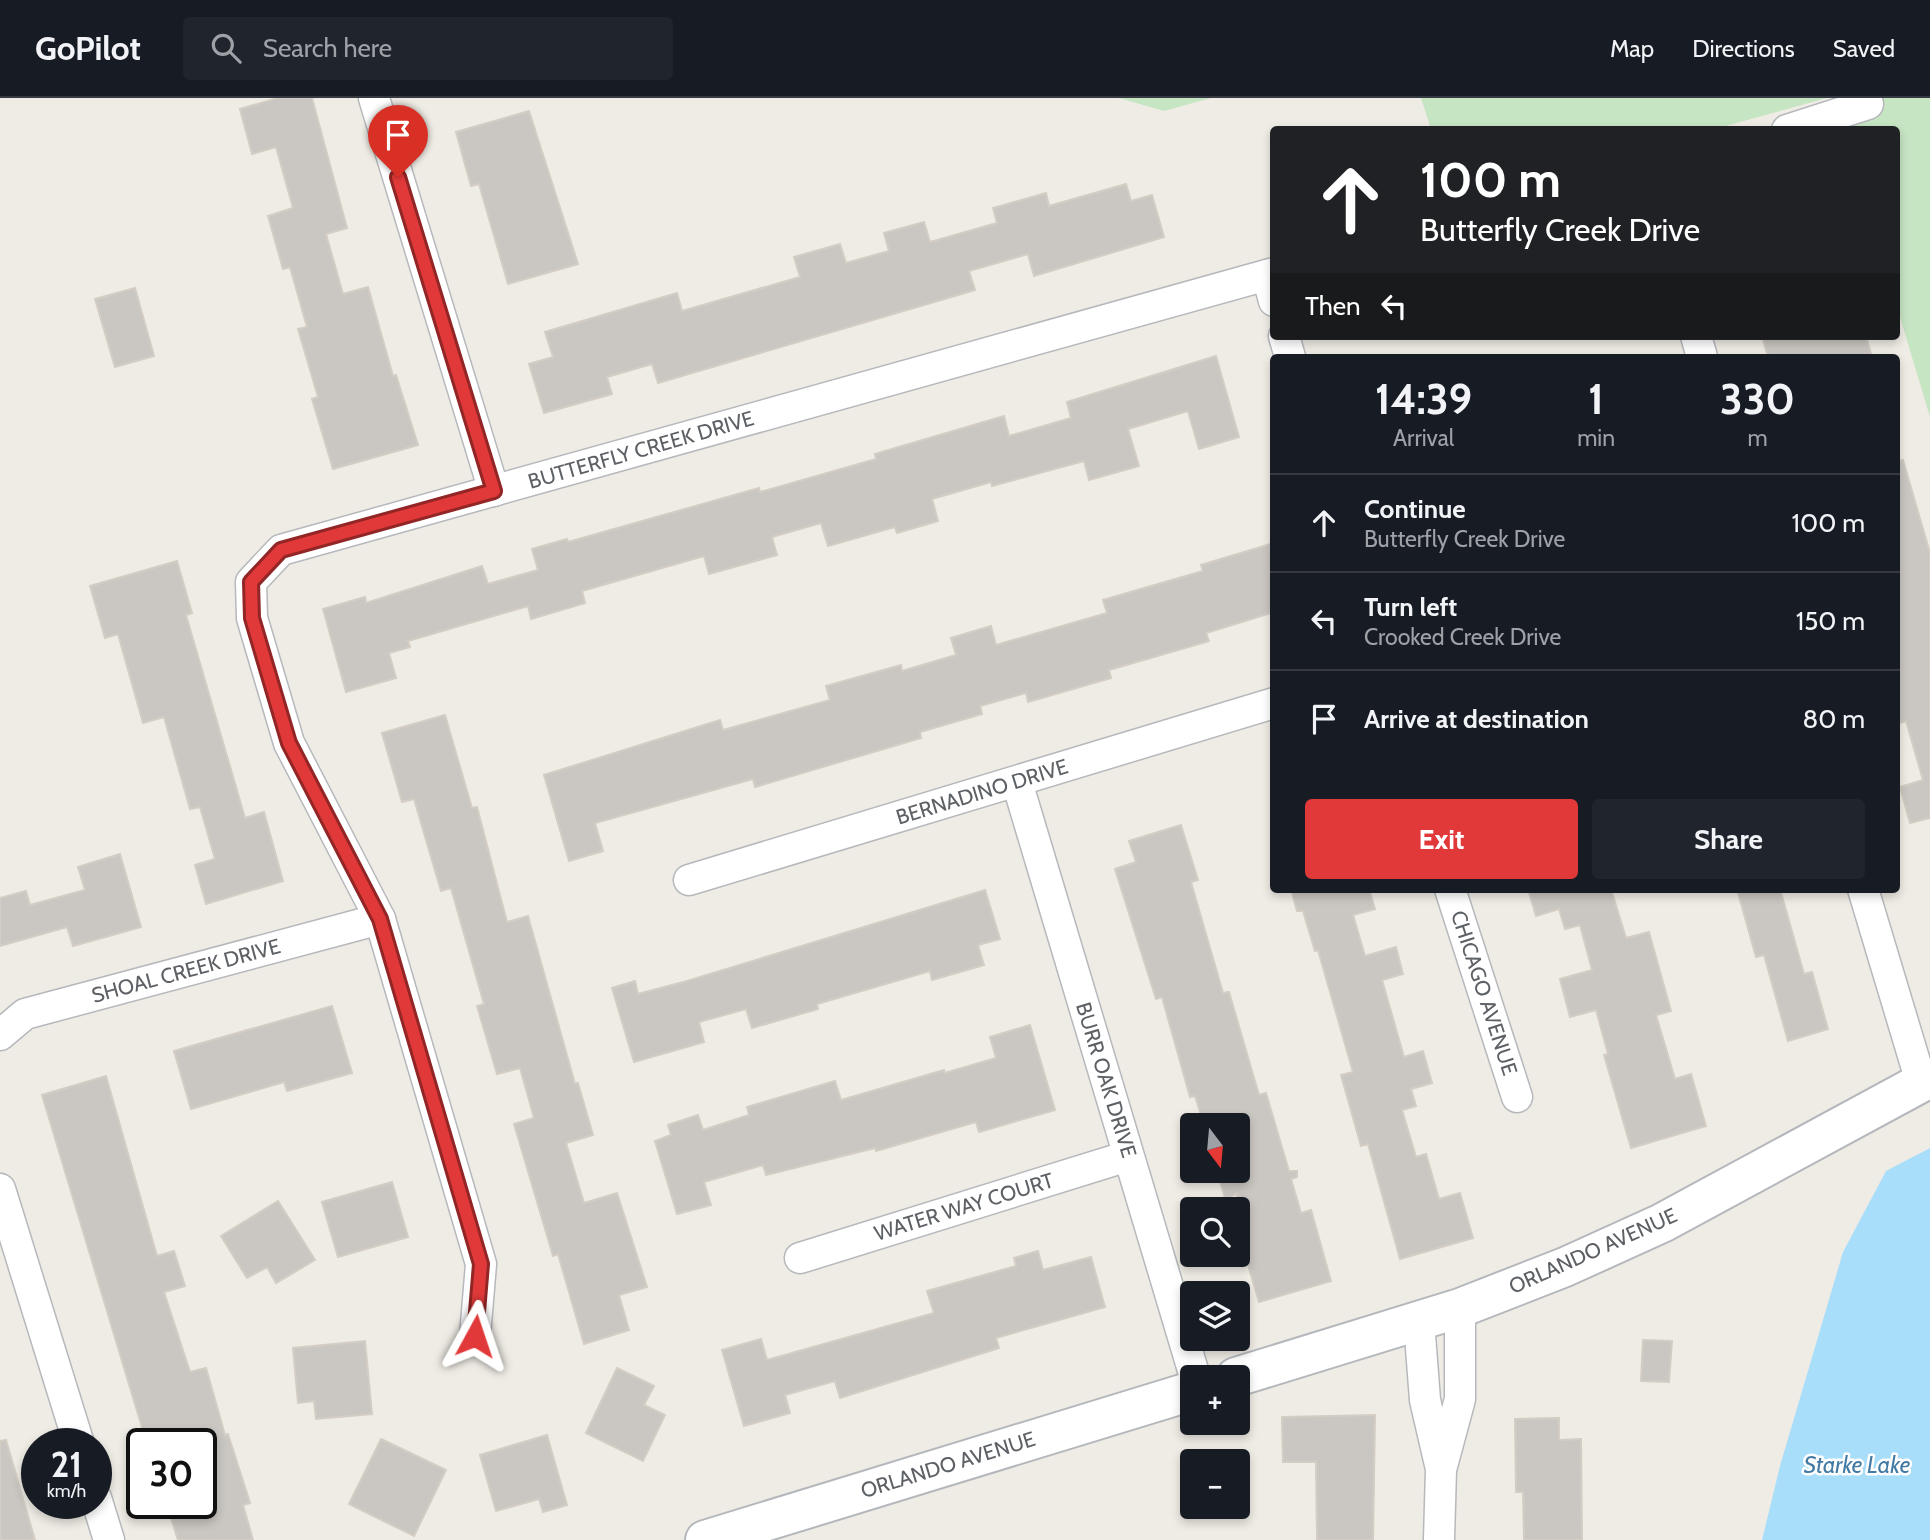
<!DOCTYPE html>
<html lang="en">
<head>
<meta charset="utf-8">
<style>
	body { margin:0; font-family:Cabin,sans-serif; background:#20242c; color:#f1f3f6; height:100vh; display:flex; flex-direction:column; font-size:26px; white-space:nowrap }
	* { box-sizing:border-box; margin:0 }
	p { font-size:23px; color:#9ea1a6 }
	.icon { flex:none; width:38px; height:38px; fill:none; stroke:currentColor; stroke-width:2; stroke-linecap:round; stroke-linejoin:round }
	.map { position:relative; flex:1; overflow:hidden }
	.side { position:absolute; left:1270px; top:256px; width:630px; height:539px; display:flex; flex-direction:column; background:#171b24; border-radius:7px; box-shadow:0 4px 10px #0003 }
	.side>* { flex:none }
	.banner { position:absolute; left:1270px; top:28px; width:630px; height:214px; border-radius:7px; box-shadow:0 4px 10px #0003; background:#202124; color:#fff; overflow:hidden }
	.needle { width:46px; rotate:164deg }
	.buttons { position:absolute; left:1180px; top:1015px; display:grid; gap:14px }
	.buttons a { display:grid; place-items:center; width:70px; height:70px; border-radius:7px; background:#171b24; box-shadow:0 4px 10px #0003; font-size:35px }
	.speed { position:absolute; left:21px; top:1330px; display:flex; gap:14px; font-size:35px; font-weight:700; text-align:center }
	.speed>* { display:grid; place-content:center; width:91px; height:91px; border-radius:50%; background:#171b24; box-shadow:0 4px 10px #0003; line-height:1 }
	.speed small { font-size:18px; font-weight:400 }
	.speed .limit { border:4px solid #111; border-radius:10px; background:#fff; color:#111 }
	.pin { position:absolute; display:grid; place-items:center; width:60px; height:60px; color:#fff; margin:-72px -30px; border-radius:50% 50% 50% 0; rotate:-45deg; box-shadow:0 0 7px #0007 }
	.pin .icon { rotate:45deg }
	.me { position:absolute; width:77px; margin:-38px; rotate:5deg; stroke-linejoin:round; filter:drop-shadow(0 0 5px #0008) }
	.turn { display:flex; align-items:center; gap:24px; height:147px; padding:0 35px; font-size:32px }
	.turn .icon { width:91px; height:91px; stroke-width:2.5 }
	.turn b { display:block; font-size:49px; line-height:60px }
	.then { display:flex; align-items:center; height:66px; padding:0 35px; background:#0003; gap:14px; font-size:26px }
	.eta { display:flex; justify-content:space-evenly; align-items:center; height:119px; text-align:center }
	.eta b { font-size:42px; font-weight:800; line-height:49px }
	.action { display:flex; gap:14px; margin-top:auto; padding:14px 35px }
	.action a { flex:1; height:80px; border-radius:7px; background:#e13939; color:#fff; font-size:28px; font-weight:800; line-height:80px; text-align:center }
	.action a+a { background:#20242c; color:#f1f3f6 }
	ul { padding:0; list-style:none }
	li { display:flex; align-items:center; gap:21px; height:98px; padding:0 35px; border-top:2px solid #363941 }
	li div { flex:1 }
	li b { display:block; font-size:26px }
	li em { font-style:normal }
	header { display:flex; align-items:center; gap:42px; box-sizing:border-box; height:98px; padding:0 35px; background:#171b24; border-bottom:2px solid #363941 }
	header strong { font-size:33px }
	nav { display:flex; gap:38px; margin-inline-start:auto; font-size:24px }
	.search { width:490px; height:63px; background:#20242c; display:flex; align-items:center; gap:18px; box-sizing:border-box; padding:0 24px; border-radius:7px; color:#9ea1a6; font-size:26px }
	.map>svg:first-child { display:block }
	.green { fill:#c6e5c3 }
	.water { fill:#a9defb }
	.building { fill:#cac7c2; stroke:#d3cdc4; stroke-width:2 }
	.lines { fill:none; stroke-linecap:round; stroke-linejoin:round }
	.street-casing { stroke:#b6b8bc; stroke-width:33 }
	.secondary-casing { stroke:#b4b8bc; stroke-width:42 }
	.street { stroke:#fff; stroke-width:30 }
	.secondary { stroke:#fff; stroke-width:38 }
	.route-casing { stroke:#922525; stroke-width:18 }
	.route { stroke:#e13939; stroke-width:12 }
	.labels { text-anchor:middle; stroke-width:5; stroke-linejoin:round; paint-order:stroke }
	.street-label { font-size:21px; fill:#5d6165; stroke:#fff }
	.water-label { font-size:23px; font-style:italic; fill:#437aa4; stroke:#fff }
</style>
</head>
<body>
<header>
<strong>GoPilot</strong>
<div class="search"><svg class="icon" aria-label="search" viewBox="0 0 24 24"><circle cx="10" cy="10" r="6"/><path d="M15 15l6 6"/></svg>Search here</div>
<nav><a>Map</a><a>Directions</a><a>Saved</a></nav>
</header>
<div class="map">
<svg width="1930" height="1442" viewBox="0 0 1930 1442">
	<rect width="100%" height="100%" fill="#efece5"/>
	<!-- green -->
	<g class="green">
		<polygon points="1119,0 1211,0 1164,13"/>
		<polygon points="1421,0 1827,0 1715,31 1431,31"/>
		<polygon points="1835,0 1930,0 1930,319 1897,209 1897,32 1844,31"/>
	</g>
	<!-- water -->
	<polygon class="water" points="1930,1050 1930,1442 1762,1442 1780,1368 1843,1154 1886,1073"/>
	<!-- building -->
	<g class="building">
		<polygon points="278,0 312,0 347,130 326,136 343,196 368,189 393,278 396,277 418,347 333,371 312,301 318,299 298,231 307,229 290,169 283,171 268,118 293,110 276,49 252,56 240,11"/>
		<polygon points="529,13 578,166 508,186 479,86 471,88 456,34"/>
		<polygon points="1126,86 1131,103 1152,97 1164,139 1034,178 1028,156 969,173 975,192 658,285 652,266 607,279 612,296 544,315 529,266 553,259 545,234 677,195 682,213 800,179 794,159 840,146 846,165 889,153 884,135 924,124 930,144 997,125 993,110 1046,95 1049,108"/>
		<polygon points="135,190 154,258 115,269 95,201"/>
		<polygon points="1762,238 1866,238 1872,259 1768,259"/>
		<polygon points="1216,258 1239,339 1199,351 1188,313 1128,331 1139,368 1089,382 1084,363 992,388 991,384 932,401 938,423 897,435 895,429 828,448 821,425 772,439 777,457 709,476 704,458 582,493 585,505 531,521 528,508 408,543 410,549 389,555 396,580 346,594 323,511 365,499 366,505 482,468 488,486 538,472 532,451 567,441 568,444 759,390 760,394 876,361 875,356 1004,318 1009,338 1071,320 1067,304"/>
		<polygon points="1903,362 1930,455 1930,720 1910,725 1900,689 1923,682 1906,623 1897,626 1897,363"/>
		<polygon points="1274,445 1274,514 1206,535 1209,543 1109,572 1111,580 1028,604 1026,595 980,608 982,616 920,634 921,640 755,689 753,681 595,725 603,753 569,763 544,677 720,622 723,632 830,602 826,588 901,567 902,573 956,557 951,540 991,528 996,547 1107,515 1103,502 1203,473 1201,467"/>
		<polygon points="177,463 192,515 186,517 245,720 264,714 283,783 206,806 195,767 215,761 200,709 190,711 164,619 143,625 118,536 105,540 90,488"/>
		<polygon points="445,617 472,710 477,709 507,824 528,818 575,986 578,985 593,1037 566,1045 584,1105 617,1095 647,1189 619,1197 629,1232 584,1246 558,1156 553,1158 514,1026 534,1020 520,970 497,976 477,908 484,906 451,790 441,793 414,701 402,704 382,635"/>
		<polygon points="1181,727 1198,782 1191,784 1223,895 1229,894 1259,997 1266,995 1289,1073 1297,1073 1297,1079 1291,1081 1301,1115 1311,1112 1331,1183 1259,1204 1237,1130 1237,1096 1225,1100 1217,1073 1237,1073 1237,1027 1204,1027 1195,998 1190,999 1162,899 1156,901 1115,771 1136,764 1129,743"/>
		<polygon points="120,756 141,829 73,848 67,829 0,848 0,800 26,793 30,807 85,792 78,769"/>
		<polygon points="1291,791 1369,791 1375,811 1353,817 1365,858 1396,849 1403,876 1382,882 1404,959 1423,953 1432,985 1411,991 1416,1008 1402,1012 1416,1059 1426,1056 1439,1101 1460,1095 1473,1140 1400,1161 1368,1046 1361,1048 1341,977 1353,974 1318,852 1315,853 1303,813 1297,813"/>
		<polygon points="1528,791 1611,791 1626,840 1649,834 1671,913 1656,917 1675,981 1691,976 1706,1028 1631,1050 1604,957 1608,956 1596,912 1570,919 1560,881 1592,872 1580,827 1565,831 1559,811 1536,818"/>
		<polygon points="1737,791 1780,791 1804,876 1812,874 1828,931 1788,943 1764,857 1756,859"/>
		<polygon points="985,792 1000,841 978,847 984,867 932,882 930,873 817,906 818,911 752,930 746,911 699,924 704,944 634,964 612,890 635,883 638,896 687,883"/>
		<polygon points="332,908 352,975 287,993 284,984 191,1011 174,953"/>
		<polygon points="1030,927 1055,1012 979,1034 976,1024 876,1053 875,1050 766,1077 763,1067 704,1084 711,1107 677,1116 655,1043 671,1037 668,1027 698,1017 703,1032 749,1017 747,1009 835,983 841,1002 944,972 945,975 996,960 990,939"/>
		<polygon points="106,978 157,1158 174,1153 185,1188 164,1194 190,1274 206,1270 225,1337 228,1336 250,1405 243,1407 253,1442 178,1442 166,1405 201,1405 201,1346 147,1346 42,997"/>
		<polygon points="392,1084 408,1139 338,1159 322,1104"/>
		<polygon points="278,1103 315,1162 276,1185 267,1169 247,1180 221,1138"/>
		<polygon points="1038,1153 1043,1172 1091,1159 1105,1209 996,1240 999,1250 840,1300 835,1283 785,1297 790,1315 744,1328 722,1252 761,1241 767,1262 934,1215 927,1193 1016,1168 1014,1160"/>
		<polygon points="1643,1242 1672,1243 1669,1284 1641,1283"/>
		<polygon points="365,1243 372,1316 316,1321 314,1303 298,1305 293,1250"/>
		<polygon points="617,1270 654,1288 644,1307 665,1317 643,1363 586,1335"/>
		<polygon points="1375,1317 1373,1442 1317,1442 1316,1364 1283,1364 1282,1319"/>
		<polygon points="1559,1320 1559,1342 1581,1341 1582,1442 1524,1442 1523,1394 1516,1394 1515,1321"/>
		<polygon points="547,1337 567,1407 543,1414 539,1401 496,1413 480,1357"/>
		<polygon points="381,1341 446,1372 414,1438 349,1406"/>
		<polygon points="6,1342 35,1442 0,1442 0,1343"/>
	</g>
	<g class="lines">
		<!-- street casing -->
		<g class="street-casing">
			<g id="street">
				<polyline points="374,0 494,393"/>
				<polyline points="1787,32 1868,6"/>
				<polyline points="1267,177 1274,203"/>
				<polyline points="1284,238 1290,259"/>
				<polyline points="1696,238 1702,259"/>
				<polyline points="1017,684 1195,1279"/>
				<polyline points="689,782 1274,605"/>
				<polyline points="1450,791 1517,999"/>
				<polyline points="1863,791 1921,984"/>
				<polyline points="0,937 25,916 380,821"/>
				<polyline points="0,1091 79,1346"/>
				<polyline points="800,1160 1128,1058"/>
				<polyline points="1419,1224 1425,1302 1441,1371 1439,1442"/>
				<polyline points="475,1238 481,1166 380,821 289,645 252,520 251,484 281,452 1274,175"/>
				<polyline points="1442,1368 1460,1301 1460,1210"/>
				<polyline points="96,1400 109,1442"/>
			</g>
		</g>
		<!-- secondary casing -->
		<g class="secondary-casing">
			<g id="secondary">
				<polyline points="1236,1279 1460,1210 1565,1169 1662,1125 1930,980"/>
				<polyline points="705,1442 1192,1293"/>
			</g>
		</g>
		<!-- street -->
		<use href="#street" class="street"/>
		<!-- secondary -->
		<use href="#secondary" class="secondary"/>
	</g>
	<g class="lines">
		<!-- route casing -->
		<g class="route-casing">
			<polyline id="route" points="398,79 494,393 281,452 251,484 252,520 289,645 380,821 481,1166 475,1238"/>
		</g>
		<!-- route -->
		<use href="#route" class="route"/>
	</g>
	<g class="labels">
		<!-- street labels -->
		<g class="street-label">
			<text transform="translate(641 352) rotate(-16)" y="7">BUTTERFLY CREEK DRIVE</text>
			<text transform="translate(982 694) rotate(-17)" y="7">BERNADINO DRIVE</text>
			<text transform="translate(186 873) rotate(-15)" y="7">SHOAL CREEK DRIVE</text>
			<text transform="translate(1484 895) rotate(72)" y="7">CHICAGO AVENUE</text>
			<text transform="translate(1106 982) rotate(73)" y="7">BURR OAK DRIVE</text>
			<text transform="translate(964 1109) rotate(-17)" y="7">WATER WAY COURT</text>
			<text transform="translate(1593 1153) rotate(-24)" y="7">ORLANDO AVENUE</text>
			<text transform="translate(948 1367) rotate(-17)" y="7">ORLANDO AVENUE</text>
		</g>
		<!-- water labels -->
		<g class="water-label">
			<text x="1857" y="1375">Starke Lake</text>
		</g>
	</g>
</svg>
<div class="buttons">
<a><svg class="needle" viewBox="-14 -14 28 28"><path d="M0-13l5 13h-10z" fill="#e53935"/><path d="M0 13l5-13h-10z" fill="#9ea1a6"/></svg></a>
<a><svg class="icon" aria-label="search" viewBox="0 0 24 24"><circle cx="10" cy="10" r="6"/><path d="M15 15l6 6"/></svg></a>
<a><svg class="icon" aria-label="layers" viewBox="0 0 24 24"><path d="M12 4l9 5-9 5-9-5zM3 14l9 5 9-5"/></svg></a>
<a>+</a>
<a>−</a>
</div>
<div class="speed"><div>21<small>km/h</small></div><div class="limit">30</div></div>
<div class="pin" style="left:398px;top:79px;background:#d93025"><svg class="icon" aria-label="arrive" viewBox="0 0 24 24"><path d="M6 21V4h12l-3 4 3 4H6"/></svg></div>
<svg class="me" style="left:475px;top:1238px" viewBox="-20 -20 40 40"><path d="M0-17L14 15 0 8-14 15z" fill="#e13939" stroke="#fff" stroke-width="4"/></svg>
<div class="banner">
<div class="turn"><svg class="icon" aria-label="ahead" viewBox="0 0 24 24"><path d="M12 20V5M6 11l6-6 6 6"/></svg><div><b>100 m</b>Butterfly Creek Drive</div></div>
<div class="then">Then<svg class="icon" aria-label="left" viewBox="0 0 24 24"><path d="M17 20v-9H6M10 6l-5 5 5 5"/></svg></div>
</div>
<section class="side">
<div class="eta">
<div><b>14:39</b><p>Arrival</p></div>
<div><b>1</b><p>min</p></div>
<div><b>330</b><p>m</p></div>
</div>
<ul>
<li><svg class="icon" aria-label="ahead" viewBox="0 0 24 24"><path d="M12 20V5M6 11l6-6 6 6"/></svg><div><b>Continue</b><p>Butterfly Creek Drive</p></div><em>100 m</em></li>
<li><svg class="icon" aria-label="left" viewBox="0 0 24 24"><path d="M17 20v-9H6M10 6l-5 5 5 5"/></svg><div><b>Turn left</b><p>Crooked Creek Drive</p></div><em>150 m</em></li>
<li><svg class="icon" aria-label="arrive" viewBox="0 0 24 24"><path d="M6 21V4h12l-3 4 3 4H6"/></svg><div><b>Arrive at destination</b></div><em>80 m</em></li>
</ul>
<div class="action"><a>Exit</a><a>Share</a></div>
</section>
</div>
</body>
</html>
